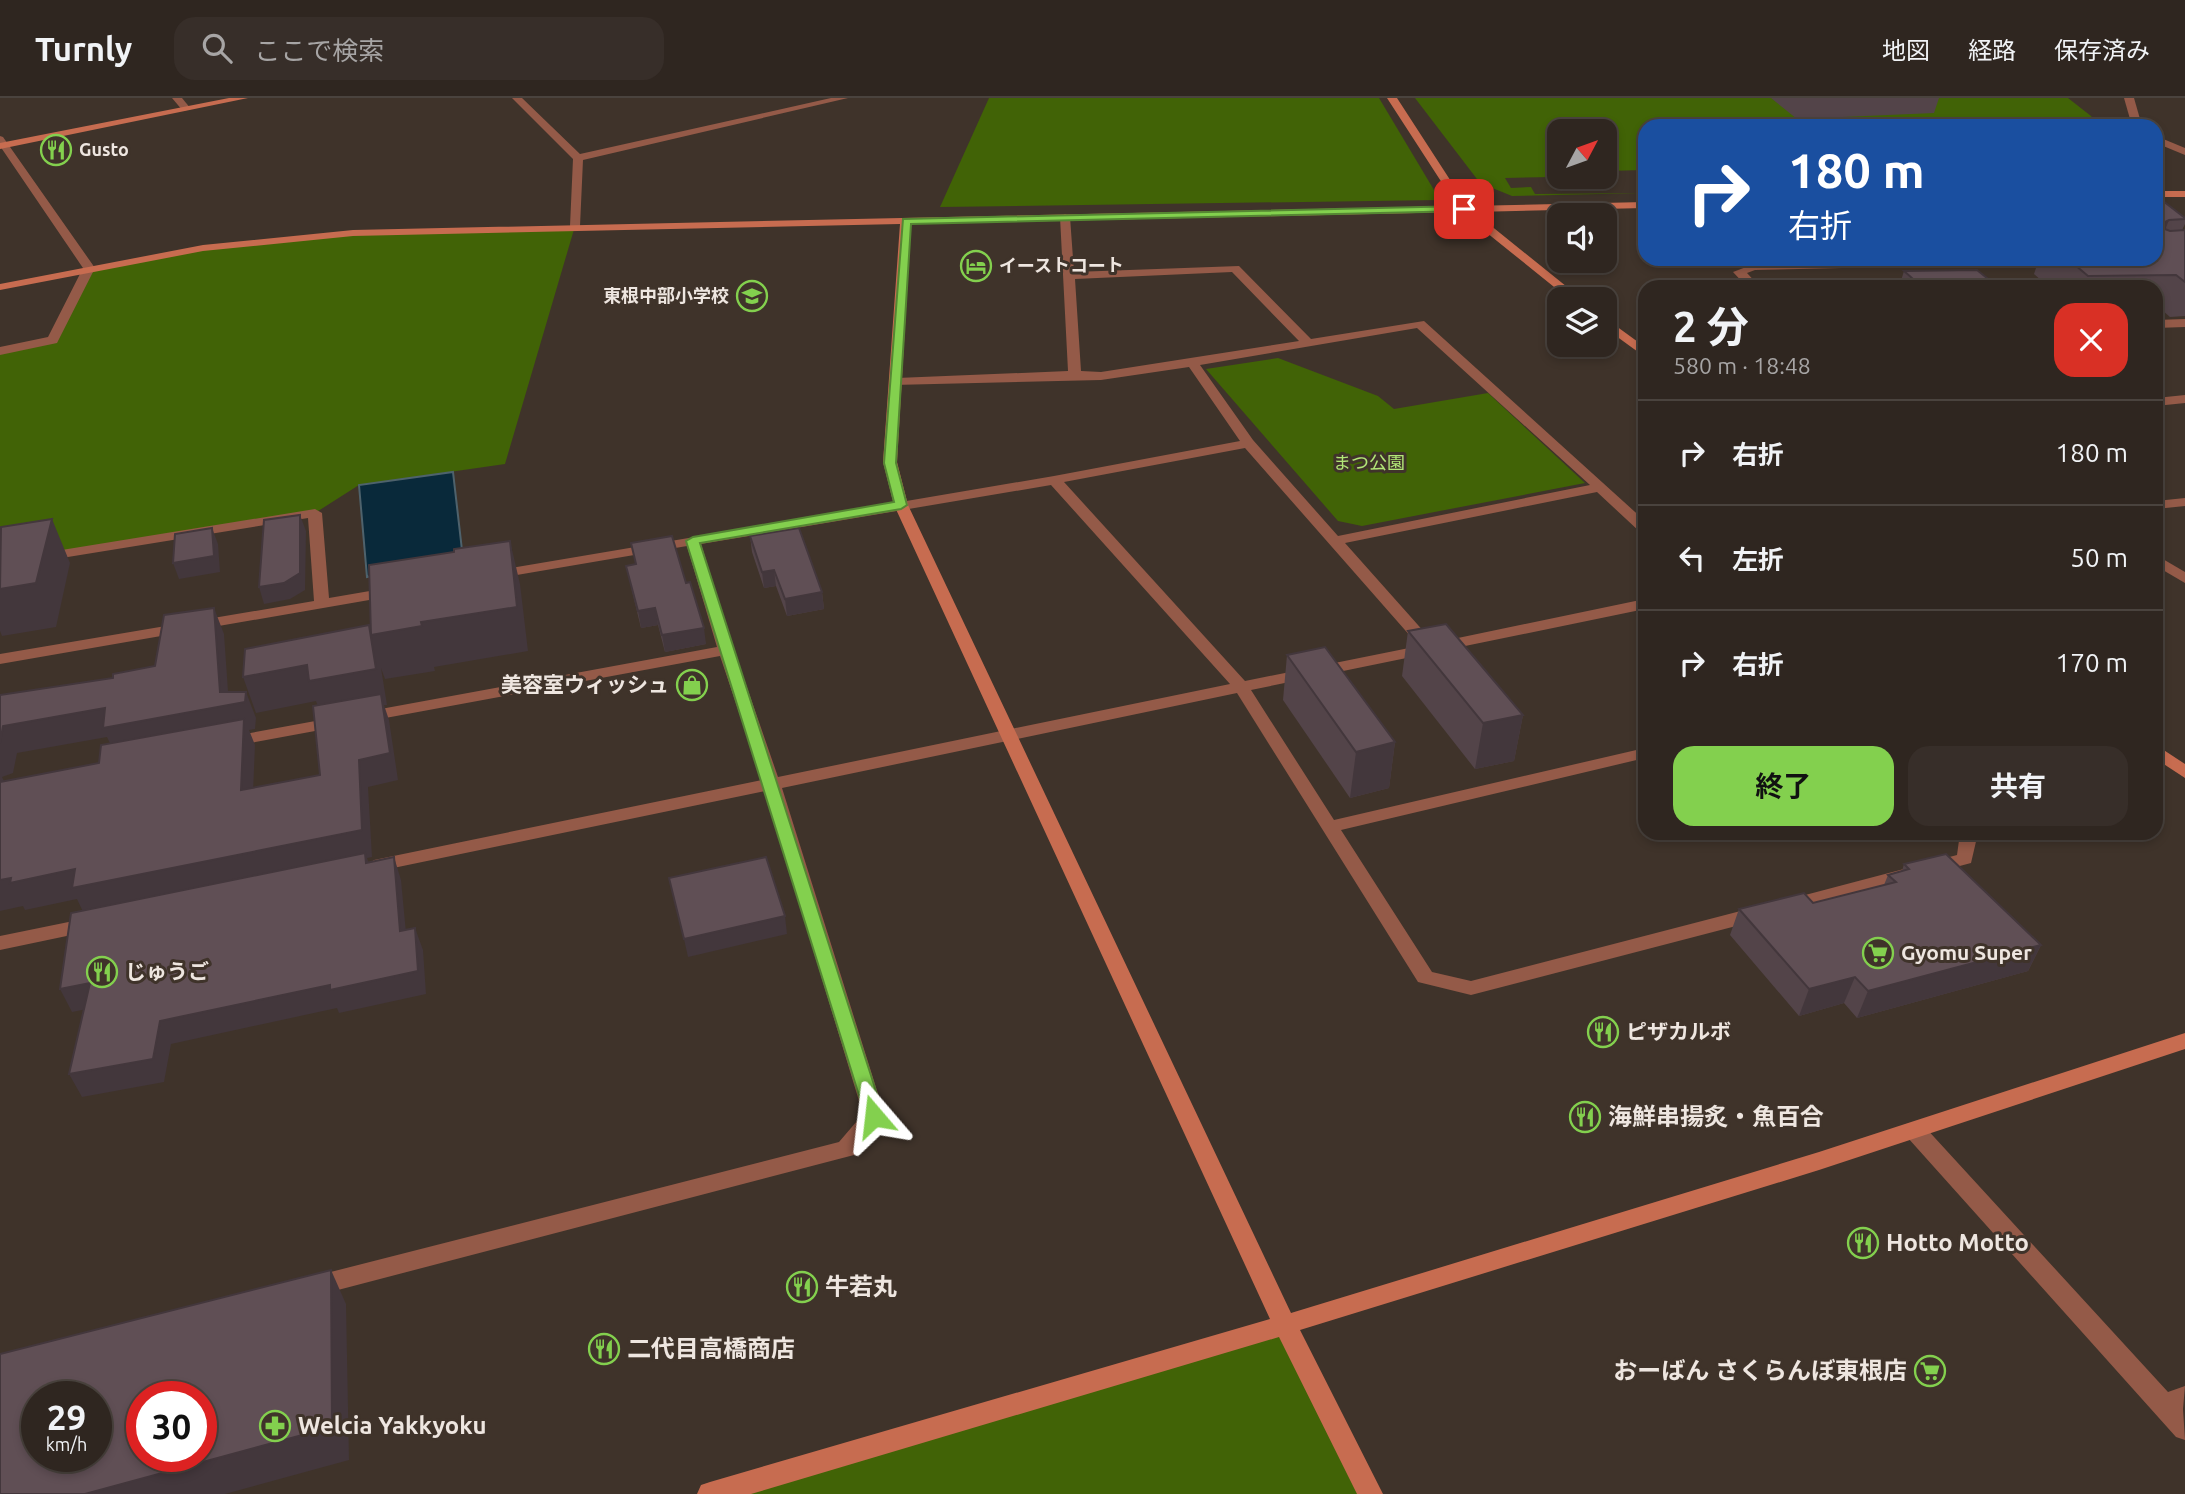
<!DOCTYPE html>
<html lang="ja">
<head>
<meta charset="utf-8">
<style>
	body { margin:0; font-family:Ubuntu,"Noto Sans JP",sans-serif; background:#372e29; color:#f1f3f6; height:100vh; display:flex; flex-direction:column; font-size:26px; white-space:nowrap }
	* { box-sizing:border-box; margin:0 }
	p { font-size:23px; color:#a7a5a5 }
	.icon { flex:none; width:38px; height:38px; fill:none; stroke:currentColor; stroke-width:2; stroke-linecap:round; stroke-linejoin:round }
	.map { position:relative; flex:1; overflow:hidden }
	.side { position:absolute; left:1638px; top:182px; width:525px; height:560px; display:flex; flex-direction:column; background:#2f2620; border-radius:21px; box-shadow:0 4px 10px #0003,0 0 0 2px #4a433e }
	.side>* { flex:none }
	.top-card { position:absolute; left:1638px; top:21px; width:525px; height:147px; border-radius:21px; box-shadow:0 4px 10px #0003,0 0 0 2px #4a433e; background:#1a4fa0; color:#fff; overflow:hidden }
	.needle { width:46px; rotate:49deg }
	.fabs { position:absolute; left:1547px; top:21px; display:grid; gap:14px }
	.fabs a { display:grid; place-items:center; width:70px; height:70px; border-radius:14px; background:#2f2620; box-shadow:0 4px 10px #0003,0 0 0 2px #4a433e; font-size:35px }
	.speed { position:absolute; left:21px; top:1283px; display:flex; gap:14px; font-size:35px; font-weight:700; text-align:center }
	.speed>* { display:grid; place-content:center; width:91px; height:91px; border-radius:50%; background:#2f2620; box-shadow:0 4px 10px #0003,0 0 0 2px #4a433e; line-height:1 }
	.speed small { font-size:18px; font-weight:400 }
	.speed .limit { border:10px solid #d22; background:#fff; color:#111 }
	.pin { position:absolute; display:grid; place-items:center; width:60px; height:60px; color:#fff; margin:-30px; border-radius:14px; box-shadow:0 4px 10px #0006 }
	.me { position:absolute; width:77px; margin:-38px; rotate:343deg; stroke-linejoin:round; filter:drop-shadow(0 0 5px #0008) }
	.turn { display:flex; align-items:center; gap:24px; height:147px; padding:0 35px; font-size:32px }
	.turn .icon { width:91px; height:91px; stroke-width:2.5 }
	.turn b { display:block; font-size:49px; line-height:60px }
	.round { display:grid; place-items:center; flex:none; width:74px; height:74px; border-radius:21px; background:#372e29 }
	.summary { display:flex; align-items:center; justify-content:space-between; height:119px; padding:0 35px }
	h1 { font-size:42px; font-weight:700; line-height:52px }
	.cta { display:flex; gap:14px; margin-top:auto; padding:14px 35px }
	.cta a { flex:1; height:80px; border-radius:21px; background:#83d04e; color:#111; font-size:28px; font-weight:700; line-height:80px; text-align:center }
	.cta a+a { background:#372e29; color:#f1f3f6 }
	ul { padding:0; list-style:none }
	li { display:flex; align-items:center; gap:21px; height:105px; padding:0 35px; border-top:2px solid #4a433e }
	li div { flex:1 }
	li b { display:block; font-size:26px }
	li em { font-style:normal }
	header { display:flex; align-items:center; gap:42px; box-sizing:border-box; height:98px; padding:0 35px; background:#2f2620; border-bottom:2px solid #4a433e }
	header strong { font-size:33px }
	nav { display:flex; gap:38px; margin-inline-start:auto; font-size:24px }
	.search { width:490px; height:63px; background:#372e29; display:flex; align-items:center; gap:18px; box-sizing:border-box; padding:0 24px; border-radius:21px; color:#a7a5a5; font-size:26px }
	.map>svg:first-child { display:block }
	.green { fill:#416306 }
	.water { fill:#09293a; stroke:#4e626c; stroke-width:2 }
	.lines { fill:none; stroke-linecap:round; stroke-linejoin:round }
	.lane { fill:#945a48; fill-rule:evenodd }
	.street { fill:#945a48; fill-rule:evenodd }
	.secondary { fill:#c76c50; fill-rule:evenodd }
	.wall { fill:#534449 }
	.shaded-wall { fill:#43373c }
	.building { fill:#604f55; stroke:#43373c; stroke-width:2; fill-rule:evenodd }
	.route { fill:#83d04e; stroke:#558733; stroke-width:2 }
	.labels { text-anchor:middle; stroke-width:6; stroke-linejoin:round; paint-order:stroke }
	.far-poi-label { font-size:18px; font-weight:bold; fill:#eee6e0; stroke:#3f332a; text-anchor:start }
	.far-park-label { font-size:18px; fill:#b2e677; stroke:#3f332a }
	.poi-label { font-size:21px; font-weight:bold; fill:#eee6e0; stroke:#3f332a; text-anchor:start }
	.near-poi-label { font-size:24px; font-weight:bold; fill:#eee6e0; stroke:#3f332a; text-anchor:start }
</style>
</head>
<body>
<header>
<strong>Turnly</strong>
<div class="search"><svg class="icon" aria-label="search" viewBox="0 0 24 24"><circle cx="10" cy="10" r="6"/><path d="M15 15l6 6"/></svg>ここで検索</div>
<nav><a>地図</a><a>経路</a><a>保存済み</a></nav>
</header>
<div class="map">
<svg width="2185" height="1396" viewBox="0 0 2185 1396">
	<rect width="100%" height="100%" fill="#3f332a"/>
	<!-- green -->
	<g class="green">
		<polygon points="989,0 1379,0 1440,102 940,109"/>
		<polygon points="1415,0 2068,0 2091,18 2097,27 1645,28 1645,72 1605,73 1605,33 1559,33 1559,74 1551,74 1554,79 1505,80 1511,90 1531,89 1535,96 1645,95 1512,98 1480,85"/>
		<polygon points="575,128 505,366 359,387 315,415 0,466 0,253 53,242 89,170 203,150 294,140"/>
		<polygon points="1278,260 1378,298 1394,311 1488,295 1585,385 1362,428 1338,423 1206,271"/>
		<polygon points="1285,1227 1370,1396 710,1396"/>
	</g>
	<!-- water -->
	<polygon class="water" points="453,374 463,461 367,479 359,387"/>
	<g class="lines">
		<!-- lane -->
		<polygon class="lane" points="172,0 182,0 191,11 183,13"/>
		<!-- street -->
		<g class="street">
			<polygon points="512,0 522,0 580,56 831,0 848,0 583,62 580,128 575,131 570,128 573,61"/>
			<polygon points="2124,0 2134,0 2142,28 2132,28"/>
			<polygon points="0,38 3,39 95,170 57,245 0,257 0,249 48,239 83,170 0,48"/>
			<polygon points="2156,38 2185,50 2185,57 2156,45"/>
			<path d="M1065 116 1070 119 1074 174 1239 168 1311 241 1424 223 1645 423V435L1640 434 1597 394 1345 445 1434 545 1645 501V511L1251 592 1334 722 1645 650V660L1341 732 1432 874 1471 883 1756 809 1763 811 1765 816 1763 821 1471 897 1418 884 1237 595 782 690 885 1018 854 1057 315 1198 307 1195 303 1188 307 1181 315 1178 839 1044 863 1016 765 693 374 774 365 768 374 762 762 682 720 558 229 649 221 644 223 640 717 549 687 448 493 481 486 477 488 474 1054 378 1240 343 1189 269 1101 282 893 287 891 284 897 280 1068 273 1060 119ZM1232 174 1299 243 1101 274 1081 273 1075 181ZM1417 230 1590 387 1338 438 1253 342 1200 267ZM1245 350 1419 548 1245 583 1064 384ZM1051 387 1230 586 778 679 734 552 701 446Z"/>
			<polygon points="1956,161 2066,162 2060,165 1755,172 1747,175 1760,189 1747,189 1733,174 1754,166"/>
			<polygon points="2185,221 2185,229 2156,230 2156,222"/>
			<polygon points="2185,297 2185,305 2156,308 2156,300"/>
			<polygon points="2185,400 2185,408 2156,411 2156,403"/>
			<polygon points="315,411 322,415 329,500 393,489 398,491 401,494 398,497 0,566 0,556 314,503 308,420 0,470 0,462"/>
			<polygon points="2156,457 2185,474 2185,485 2156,468"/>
			<polygon points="1960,735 1978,735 1971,765 1790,813 1783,812 1781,807 1783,802 1790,801 1957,757"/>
			<polygon points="93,819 100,821 102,826 100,831 0,852 0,838"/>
			<polygon points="1916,1026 1924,1028 2168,1294 2185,1288 2183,1311 2185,1342 2176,1339 1908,1040 1905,1034 1908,1028"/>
		</g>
		<!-- secondary -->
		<g class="secondary">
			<polygon points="229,0 248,0 0,51 0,45"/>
			<polygon points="1387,0 1397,0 1467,108 1645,104 1645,110 1474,114 1582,201 1569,201 1461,114 911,126 897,364 908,407 1291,1215 1819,1054 2185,935 2185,951 1819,1072 1300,1232 1383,1396 1357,1396 1279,1239 751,1396 697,1396 701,1387 710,1384 1270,1221 894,407 883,364 900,126 353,138 203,153 0,192 0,186 203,147 353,132 1457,108"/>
			<rect x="2156" y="93" width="29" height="6"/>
			<polygon points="1605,220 1645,249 1645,259 1605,230"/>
			<polygon points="2156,647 2185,666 2185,680 2156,661"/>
		</g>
	</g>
	<!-- wall -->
	<g class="wall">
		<polygon points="1771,0 1939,0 1934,15 1797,21"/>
		<polygon points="2156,103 2185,120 2185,126 2182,132 2185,132 2185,218 2170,219 2162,212 2156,212 2156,189 2049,189 2034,176 2039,161 2156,161"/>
		<polygon points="1904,173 1998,189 1899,189"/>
		<polygon points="750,438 822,494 824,511 787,518 776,488 764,490 752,454"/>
		<polygon points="626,468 686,485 706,546 665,554 658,527 641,530"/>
		<polygon points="1408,533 1523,617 1514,663 1475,671 1402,578"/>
		<polygon points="1287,557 1395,644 1389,690 1350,700 1283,602"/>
		<polygon points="1904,766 2041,847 2028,873 1857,920 1844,905 1799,918 1730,837 1739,811 1813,805 1884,787 1888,777 1902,773"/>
	</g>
	<!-- shaded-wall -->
	<g class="shaded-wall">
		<polygon points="2169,122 2156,155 2161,126"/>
		<polygon points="300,417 306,433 305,492 290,501 264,506 259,489"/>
		<polygon points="52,421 70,465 56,529 2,538 0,533 0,491"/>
		<polygon points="212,430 218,446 220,474 179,481 173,465"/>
		<polygon points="510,443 520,486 528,553 434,569 435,573 385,581 381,570 387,607 384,607 389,622 398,682 368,689 372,759 367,760 373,777 85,818 77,801 25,812 23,808 0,813 0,782 362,732 316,603 256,615 243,579 369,527 372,536 421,524"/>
		<polygon points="774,472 776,488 764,490 762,474"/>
		<polygon points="822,494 824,511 787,518 785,501"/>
		<polygon points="214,510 224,536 229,607 246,594 256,620 255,631 249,632 255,647 252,719 241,692 115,656 107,639 17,655 13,675 2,679 9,693 0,703 0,645 3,628 105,610 220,594"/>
		<polygon points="655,510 658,527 641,530 638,513"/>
		<polygon points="704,530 706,546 665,554 662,537"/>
		<polygon points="1523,617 1514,663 1475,671 1483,625"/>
		<polygon points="1395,644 1389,690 1350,700 1356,654"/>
		<polygon points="394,759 401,782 408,856 400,833"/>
		<polygon points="785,818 787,836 688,859 684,841"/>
		<polygon points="415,830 423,852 426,896 339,915 337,910 171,946 164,984 82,999 69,976 160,923"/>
		<polygon points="2041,847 2028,873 1857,920 1868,893"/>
		<polygon points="1855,879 1844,905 1799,918 1809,891"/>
		<polygon points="90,885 102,908 72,914 60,891"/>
		<polygon points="331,1172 346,1206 349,1362 225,1396 85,1396"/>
	</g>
	<!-- building -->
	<g class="building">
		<polygon points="2156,103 2163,103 2185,120 2185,121 2169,122 2161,126 2162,130 2170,133 2185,132 2185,184 2176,177 2088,178 2068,161 2156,161"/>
		<polygon points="1977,172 1998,189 1922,189 1904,173"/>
		<polygon points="300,417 300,475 284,485 259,489 264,422"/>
		<polygon points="52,421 36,485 0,491 1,429"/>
		<polygon points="212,430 214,458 173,465 175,436"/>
		<polygon points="799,430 822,494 785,501 774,472 762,474 750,438"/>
		<polygon points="672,438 686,485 690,484 704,530 662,537 655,510 638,513 626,468 636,466 631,445"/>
		<polygon points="510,443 517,509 421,524 422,528 371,537 369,467 454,454 454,451"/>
		<polygon points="214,510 220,594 246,594 245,604 103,630 105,610 3,628 0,645 0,597 113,580 113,576 155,568 164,517"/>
		<polygon points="1446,526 1523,617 1483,625 1408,533"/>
		<polygon points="369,527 376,571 309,583 307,567 243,579 245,551"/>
		<polygon points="1325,549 1395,644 1356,654 1287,557"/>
		<polygon points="381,596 390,655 359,662 362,732 72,790 75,771 10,785 11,780 0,782 0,684 99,665 101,647 244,621 241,692 320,677 313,608"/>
		<polygon points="365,755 366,765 394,759 400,833 415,830 418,873 330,892 330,887 160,923 153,961 69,976 90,885 60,891 71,815"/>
		<polygon points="1946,756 2041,847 1868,893 1855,879 1809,891 1739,811 1804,795 1813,805 1896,784 1888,777 1909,771 1904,766"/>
		<polygon points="766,759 785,818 684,841 669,780"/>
		<path d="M331 1172 332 1329 85 1396H0V1256ZM37 1298H96V1358H37ZM142 1298H201V1358H142Z"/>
	</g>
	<!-- route -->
	<polygon class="route" points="1464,108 1467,113 911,126 896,365 907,407 901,411 700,445 884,1018 881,1023 867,1023 686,443 693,439 894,404 884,365 903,121"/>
	<!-- icons -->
	<defs>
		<g id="restaurant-ring" transform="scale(1.575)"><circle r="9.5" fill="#3f332a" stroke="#83d04e" stroke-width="1.5"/><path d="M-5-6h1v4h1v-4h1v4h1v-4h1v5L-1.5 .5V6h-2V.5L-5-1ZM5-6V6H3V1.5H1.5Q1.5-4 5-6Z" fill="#83d04e"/></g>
		<g id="hotel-ring" transform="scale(1.575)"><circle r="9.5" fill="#3f332a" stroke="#83d04e" stroke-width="1.5"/><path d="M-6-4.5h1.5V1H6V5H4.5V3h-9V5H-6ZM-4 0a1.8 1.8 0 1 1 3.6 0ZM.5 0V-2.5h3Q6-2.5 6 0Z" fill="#83d04e"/></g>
		<g id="school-ring" transform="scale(1.575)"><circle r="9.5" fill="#3f332a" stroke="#83d04e" stroke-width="1.5"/><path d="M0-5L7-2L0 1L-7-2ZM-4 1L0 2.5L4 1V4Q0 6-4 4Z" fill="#83d04e"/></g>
		<g id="shop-ring" transform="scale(1.575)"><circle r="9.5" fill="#3f332a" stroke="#83d04e" stroke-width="1.5"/><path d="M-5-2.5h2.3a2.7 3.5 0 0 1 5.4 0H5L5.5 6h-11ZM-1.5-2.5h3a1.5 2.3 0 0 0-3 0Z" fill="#83d04e"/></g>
		<g id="supermarket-ring" transform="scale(1.575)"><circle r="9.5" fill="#3f332a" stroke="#83d04e" stroke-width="1.5"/><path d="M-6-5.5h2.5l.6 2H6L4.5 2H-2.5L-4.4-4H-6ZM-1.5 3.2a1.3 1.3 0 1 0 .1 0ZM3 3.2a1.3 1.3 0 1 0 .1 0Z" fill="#83d04e"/></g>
		<g id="pharmacy-ring" transform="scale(1.575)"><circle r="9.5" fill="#3f332a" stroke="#83d04e" stroke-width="1.5"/><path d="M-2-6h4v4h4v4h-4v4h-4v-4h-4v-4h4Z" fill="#83d04e"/></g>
	</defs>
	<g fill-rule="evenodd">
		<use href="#restaurant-ring" x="56" y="52"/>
		<use href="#hotel-ring" x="976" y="168"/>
		<use href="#school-ring" x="752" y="198"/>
		<use href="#shop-ring" x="692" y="587"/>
		<use href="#supermarket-ring" x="1878" y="855"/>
		<use href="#restaurant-ring" x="102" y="874"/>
		<use href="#restaurant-ring" x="1603" y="934"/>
		<use href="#restaurant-ring" x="1585" y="1019"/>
		<use href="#restaurant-ring" x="1863" y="1145"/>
		<use href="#restaurant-ring" x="802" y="1189"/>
		<use href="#restaurant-ring" x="604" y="1251"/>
		<use href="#supermarket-ring" x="1930" y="1273"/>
		<use href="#pharmacy-ring" x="275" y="1328"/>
	</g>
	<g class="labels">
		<!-- far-poi labels -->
		<g class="far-poi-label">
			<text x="79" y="58">Gusto</text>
			<text x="999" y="174">イーストコート</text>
			<text x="729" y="204" text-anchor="end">東根中部小学校</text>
		</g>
		<!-- far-park labels -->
		<g class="far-park-label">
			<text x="1369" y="371">まつ公園</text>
		</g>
		<!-- poi labels -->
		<g class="poi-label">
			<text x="669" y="594" text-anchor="end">美容室ウィッシュ</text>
			<text x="1901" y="862">Gyomu Super</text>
			<text x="125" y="881">じゅうご</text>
			<text x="1626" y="941">ピザカルボ</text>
		</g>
		<!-- near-poi labels -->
		<g class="near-poi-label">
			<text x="1608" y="1027">海鮮串揚炙・魚百合</text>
			<text x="1886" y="1153">Hotto Motto</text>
			<text x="825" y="1197">牛若丸</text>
			<text x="627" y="1259">二代目高橋商店</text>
			<text x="1907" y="1281" text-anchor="end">おーばん さくらんぼ東根店</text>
			<text x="298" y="1336">Welcia Yakkyoku</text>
		</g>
	</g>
</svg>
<div class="fabs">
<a><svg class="needle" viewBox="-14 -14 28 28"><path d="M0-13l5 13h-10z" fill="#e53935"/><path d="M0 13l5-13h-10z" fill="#a7a5a5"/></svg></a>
<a><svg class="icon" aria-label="sound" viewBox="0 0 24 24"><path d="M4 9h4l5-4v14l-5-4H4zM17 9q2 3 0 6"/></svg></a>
<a><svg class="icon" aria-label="layers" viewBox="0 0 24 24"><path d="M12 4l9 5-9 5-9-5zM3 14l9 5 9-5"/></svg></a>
</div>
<div class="speed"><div>29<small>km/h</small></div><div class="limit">30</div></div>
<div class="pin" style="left:1464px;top:111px;background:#d93025"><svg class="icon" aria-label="arrive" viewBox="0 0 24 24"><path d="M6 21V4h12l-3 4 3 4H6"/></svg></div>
<svg class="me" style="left:874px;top:1018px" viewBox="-20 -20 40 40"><path d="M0-17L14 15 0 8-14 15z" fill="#83d04e" stroke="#fff" stroke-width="4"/></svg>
<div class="top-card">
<div class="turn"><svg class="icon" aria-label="right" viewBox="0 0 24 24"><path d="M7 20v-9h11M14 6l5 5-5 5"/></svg><div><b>180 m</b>右折</div></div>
</div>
<section class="side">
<div class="summary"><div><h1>2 分</h1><p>580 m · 18:48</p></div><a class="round" style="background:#d93025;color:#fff"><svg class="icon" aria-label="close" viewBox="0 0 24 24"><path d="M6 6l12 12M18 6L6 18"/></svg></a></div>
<ul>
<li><svg class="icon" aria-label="right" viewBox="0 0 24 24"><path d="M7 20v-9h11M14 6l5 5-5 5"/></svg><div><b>右折</b></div><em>180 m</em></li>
<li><svg class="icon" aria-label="left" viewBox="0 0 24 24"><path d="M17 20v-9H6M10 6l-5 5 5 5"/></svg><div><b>左折</b></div><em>50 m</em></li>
<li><svg class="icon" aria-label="right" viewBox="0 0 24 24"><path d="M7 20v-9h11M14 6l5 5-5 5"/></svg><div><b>右折</b></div><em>170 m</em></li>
</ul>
<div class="cta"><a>終了</a><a>共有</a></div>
</section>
</div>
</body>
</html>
